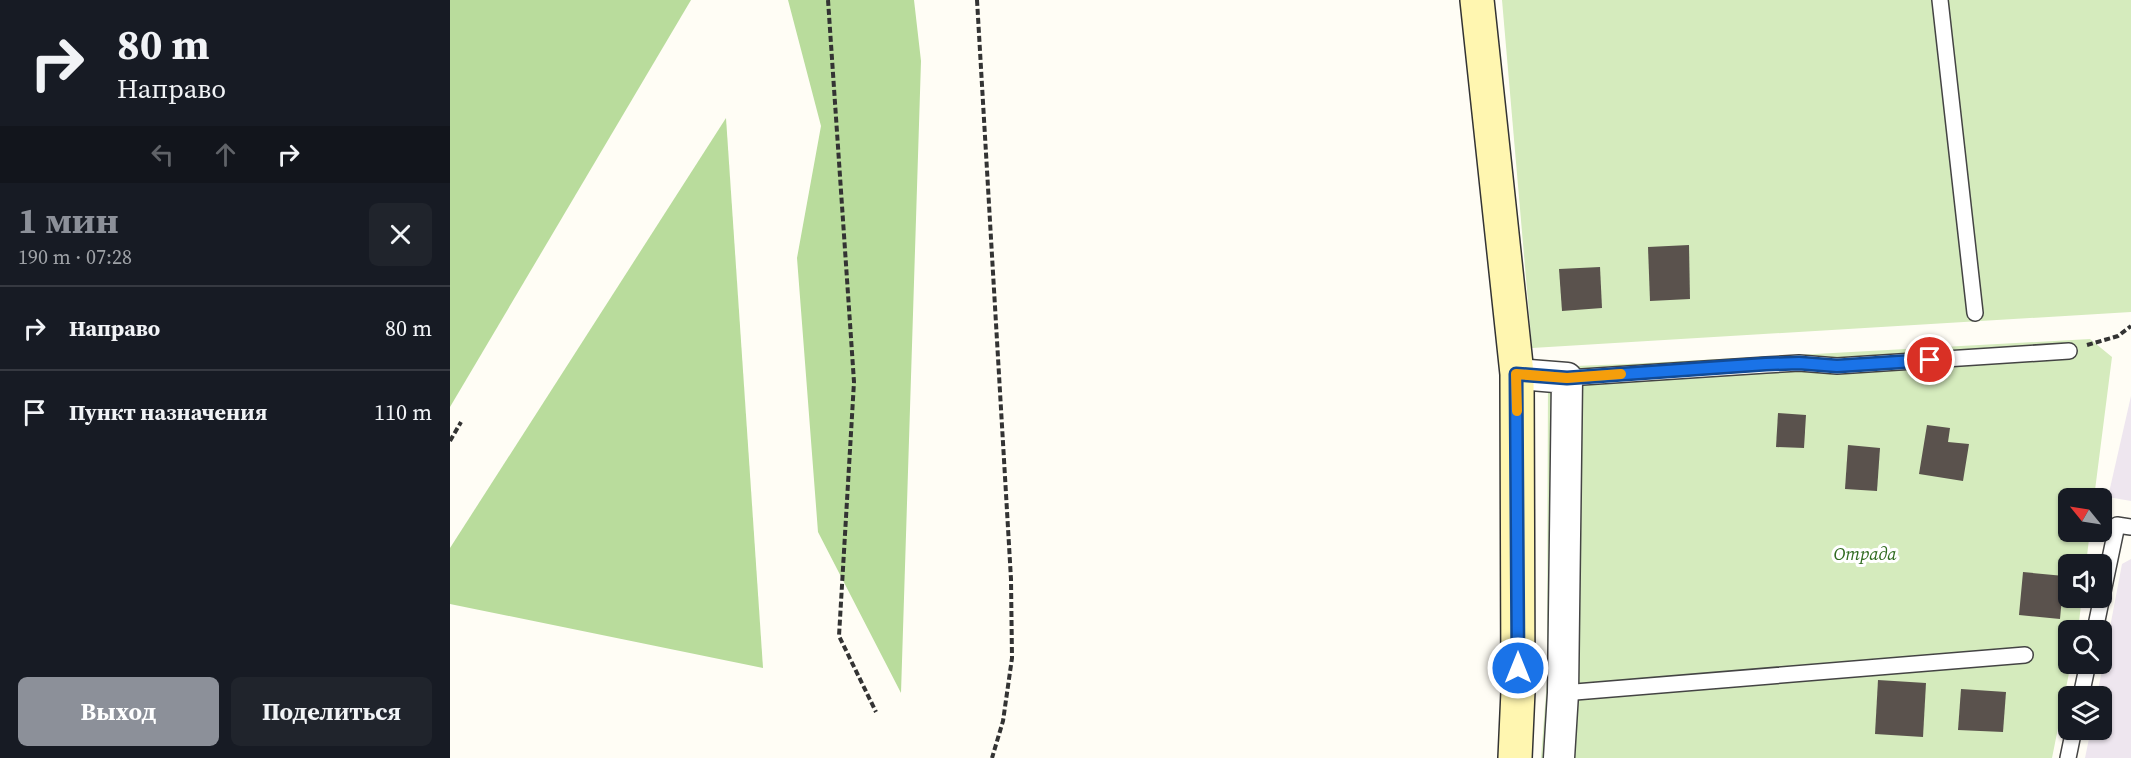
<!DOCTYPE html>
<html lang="ru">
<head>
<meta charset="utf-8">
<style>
	body { margin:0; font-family:"Source Serif 4",serif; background:#20242c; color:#f1f3f6; height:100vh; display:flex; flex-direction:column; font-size:22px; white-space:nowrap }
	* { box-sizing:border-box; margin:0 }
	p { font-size:20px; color:#9ea1a6 }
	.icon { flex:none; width:33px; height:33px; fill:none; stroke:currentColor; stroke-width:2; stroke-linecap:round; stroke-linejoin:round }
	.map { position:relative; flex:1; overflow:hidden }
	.side { display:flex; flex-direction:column; background:#171b24; width:450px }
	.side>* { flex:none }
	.guide { background:#171b24; color:#f1f3f6; overflow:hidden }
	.needle { width:39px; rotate:300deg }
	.buttons { position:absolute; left:1608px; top:488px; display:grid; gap:12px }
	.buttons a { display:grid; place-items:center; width:54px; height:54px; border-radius:9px; background:#171b24; box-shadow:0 2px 4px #0004; font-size:30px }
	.pin { position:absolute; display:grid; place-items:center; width:51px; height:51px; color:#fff; margin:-26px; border:3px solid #fff; border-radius:50%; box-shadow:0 2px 6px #0007 }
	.me { position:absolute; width:66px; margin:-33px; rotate:0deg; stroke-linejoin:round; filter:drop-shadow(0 0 4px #0008) }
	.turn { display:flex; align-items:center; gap:21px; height:126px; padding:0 18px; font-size:27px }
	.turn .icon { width:78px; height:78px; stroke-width:2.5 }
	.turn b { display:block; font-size:42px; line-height:51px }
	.lanes { display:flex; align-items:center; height:57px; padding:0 18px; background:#0003; justify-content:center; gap:30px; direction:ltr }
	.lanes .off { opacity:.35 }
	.round { display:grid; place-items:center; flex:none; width:63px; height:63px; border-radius:9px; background:#20242c }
	.overview { display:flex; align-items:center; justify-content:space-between; height:102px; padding:0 18px }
	h1 { font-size:36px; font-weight:700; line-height:45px; color:#8c9099 }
	.cta { display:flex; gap:12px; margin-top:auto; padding:12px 18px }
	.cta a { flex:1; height:69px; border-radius:9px; background:#8c9099; color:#fff; font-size:24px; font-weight:700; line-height:69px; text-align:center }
	.cta a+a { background:#20242c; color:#f1f3f6 }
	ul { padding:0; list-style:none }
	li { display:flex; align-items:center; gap:18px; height:84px; padding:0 18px; border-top:2px solid #363941 }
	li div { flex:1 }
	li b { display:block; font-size:22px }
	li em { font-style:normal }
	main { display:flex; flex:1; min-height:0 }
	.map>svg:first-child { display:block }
	.industrial { fill:#eee6ef }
	.green { fill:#d5ebbd }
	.forest { fill:#b9dc9c }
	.building { fill:#5a524d }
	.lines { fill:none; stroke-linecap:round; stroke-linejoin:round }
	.lane-casing { stroke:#444; stroke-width:18 }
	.street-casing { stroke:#444; stroke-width:33 }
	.secondary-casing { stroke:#333; stroke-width:36 }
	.path { stroke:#333; stroke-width:4; stroke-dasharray:6 3; stroke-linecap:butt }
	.lane { stroke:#fff; stroke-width:15 }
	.street { stroke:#fff; stroke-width:30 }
	.secondary { stroke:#fff6b0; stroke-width:33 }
	.route-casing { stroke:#114b97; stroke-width:15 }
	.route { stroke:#1a73e8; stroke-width:10 }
	.slow { stroke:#f59e0b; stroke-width:10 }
	.labels { text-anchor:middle; stroke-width:6; stroke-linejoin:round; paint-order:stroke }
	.park-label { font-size:18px; font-style:italic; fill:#2f6b1f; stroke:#fff }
</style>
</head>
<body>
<main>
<section class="side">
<div class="guide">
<div class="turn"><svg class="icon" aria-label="right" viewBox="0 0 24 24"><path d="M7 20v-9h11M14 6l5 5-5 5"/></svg><div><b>80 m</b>Направо</div></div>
<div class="lanes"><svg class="icon off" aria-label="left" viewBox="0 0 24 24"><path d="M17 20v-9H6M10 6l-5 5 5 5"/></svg><svg class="icon off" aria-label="ahead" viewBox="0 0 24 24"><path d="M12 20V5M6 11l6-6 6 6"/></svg><svg class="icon" aria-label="right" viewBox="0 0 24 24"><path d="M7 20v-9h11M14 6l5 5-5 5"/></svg></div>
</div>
<div class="overview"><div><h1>1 мин</h1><p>190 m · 07:28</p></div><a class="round"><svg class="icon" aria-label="close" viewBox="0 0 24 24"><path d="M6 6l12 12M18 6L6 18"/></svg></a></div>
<ul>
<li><svg class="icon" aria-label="right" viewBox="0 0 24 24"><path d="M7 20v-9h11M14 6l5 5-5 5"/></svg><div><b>Направо</b></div><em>80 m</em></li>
<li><svg class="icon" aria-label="arrive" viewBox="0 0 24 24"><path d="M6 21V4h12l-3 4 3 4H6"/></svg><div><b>Пункт назначения</b></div><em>110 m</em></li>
</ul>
<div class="cta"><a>Выход</a><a>Поделиться</a></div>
</section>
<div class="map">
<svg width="1681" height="758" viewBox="0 0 1681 758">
	<rect width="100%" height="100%" fill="#fffdf5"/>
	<!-- industrial -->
	<g class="industrial">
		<polygon points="1681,396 1681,501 1658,497"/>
		<polygon points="1681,559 1681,758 1635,758 1641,729 1652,729 1652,696 1647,696 1672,564"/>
	</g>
	<!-- green -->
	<g class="green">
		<polygon points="1052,0 1681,0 1681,312 1082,348"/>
		<polygon points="1640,339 1662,357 1644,498 1618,498 1618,531 1640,531 1636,564 1618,564 1618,597 1632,597 1628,630 1618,630 1618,663 1621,663 1602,758 1091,758 1097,680 1098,367 1178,364"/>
	</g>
	<!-- forest -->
	<g class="forest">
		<polygon points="0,0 241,0 0,407"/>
		<polygon points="338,0 464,0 471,61 451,693 368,532 347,258 371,126"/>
		<polygon points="276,118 313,668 0,604 0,548"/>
	</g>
	<!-- building -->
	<g class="building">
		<polygon points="1239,245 1240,299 1200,301 1198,247"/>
		<polygon points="1150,267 1152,308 1112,311 1109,269"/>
		<polygon points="1328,413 1356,415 1354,448 1326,447"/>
		<polygon points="1477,425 1500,428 1498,442 1519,444 1513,481 1469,474"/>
		<polygon points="1398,445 1430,448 1427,491 1395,489"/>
		<polygon points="1573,572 1614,576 1610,619 1569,615"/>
		<polygon points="1428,680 1476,683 1473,737 1425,734"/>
		<polygon points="1511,689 1556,692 1553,732 1508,730"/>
	</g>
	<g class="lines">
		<!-- lane casing -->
		<g class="lane-casing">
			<g id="lane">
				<polyline points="1490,0 1525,313"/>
				<polyline points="1117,378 1316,365 1349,363 1387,366 1619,351"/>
				<polyline points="1645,630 1667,525 1681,527"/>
				<polyline points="1113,693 1575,655"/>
				<polyline points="1631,696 1638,663"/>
				<polyline points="1618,758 1624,729"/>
			</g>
		</g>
		<!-- street casing -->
		<g class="street-casing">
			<polyline id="street" points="1067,374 1117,378 1113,693 1109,758"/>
		</g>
		<!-- secondary casing -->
		<g class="secondary-casing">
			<polyline id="secondary" points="1027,0 1067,374 1068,691 1065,758"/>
		</g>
		<!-- path -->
		<g class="path">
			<polyline points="378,0 404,382 389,636 426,712"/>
			<polyline points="527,0 561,579 562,658 553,721 542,758"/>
			<polyline points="1637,345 1668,336 1681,326"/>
			<polyline points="0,441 11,422"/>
		</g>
		<!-- lane -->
		<use href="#lane" class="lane"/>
		<!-- street -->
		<use href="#street" class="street"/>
		<!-- secondary -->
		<use href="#secondary" class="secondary"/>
	</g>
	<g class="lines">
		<!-- route casing -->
		<g class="route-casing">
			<polyline id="route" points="1068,668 1066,374 1117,378 1316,364 1349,363 1387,366 1480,360"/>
		</g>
		<!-- route -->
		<use href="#route" class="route"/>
		<!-- slow -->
		<polyline class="slow" points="1067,411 1066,374 1117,378 1171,374"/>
	</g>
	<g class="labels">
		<!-- park labels -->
		<g class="park-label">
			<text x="1415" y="560">Отрада</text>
		</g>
	</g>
</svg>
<div class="buttons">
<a><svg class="needle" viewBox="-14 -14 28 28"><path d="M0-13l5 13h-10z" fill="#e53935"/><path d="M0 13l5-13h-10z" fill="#9ea1a6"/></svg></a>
<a><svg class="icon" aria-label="sound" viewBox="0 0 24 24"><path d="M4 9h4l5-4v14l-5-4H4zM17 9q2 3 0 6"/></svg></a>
<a><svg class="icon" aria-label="search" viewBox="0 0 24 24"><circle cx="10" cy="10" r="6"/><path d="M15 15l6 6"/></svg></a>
<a><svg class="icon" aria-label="layers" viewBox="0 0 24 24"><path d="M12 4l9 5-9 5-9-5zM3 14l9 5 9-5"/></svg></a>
</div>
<div class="pin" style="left:1480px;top:360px;background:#d93025"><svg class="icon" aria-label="arrive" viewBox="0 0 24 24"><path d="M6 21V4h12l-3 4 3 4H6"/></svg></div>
<svg class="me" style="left:1068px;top:668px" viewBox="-20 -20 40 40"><circle r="17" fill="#1a73e8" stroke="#fff" stroke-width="3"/><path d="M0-11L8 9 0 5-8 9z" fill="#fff"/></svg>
</div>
</main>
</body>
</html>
